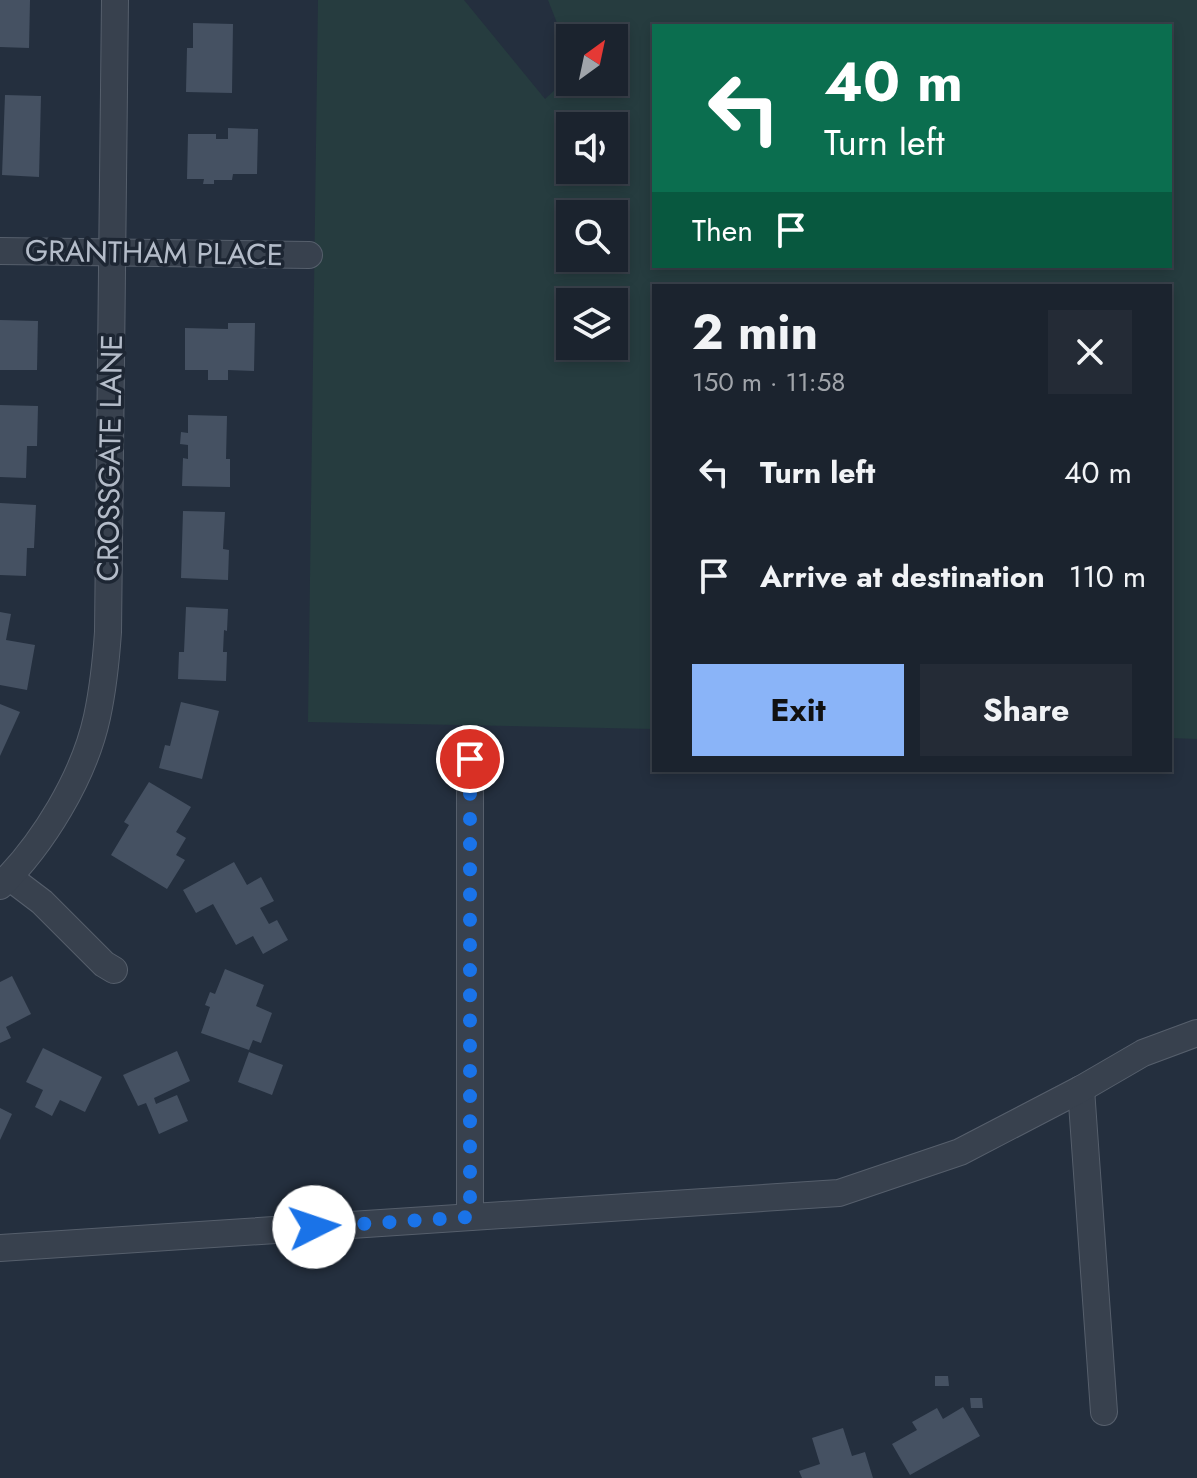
<!DOCTYPE html>
<html lang="en">
<head>
<meta charset="utf-8">
<style>
	body { margin:0; font-family:Jost,sans-serif; background:#242b36; color:#f1f3f6; height:100vh; display:flex; flex-direction:column; font-size:30px; white-space:nowrap }
	* { box-sizing:border-box; margin:0 }
	p { font-size:26px; color:#a0a4aa }
	.icon { flex:none; width:44px; height:44px; fill:none; stroke:currentColor; stroke-width:2; stroke-linecap:round; stroke-linejoin:round }
	.map { position:relative; flex:1; overflow:hidden }
	.details { position:absolute; left:652px; top:284px; width:520px; height:488px; display:flex; flex-direction:column; background:#1b232e; border-radius:0px; box-shadow:0 4px 12px #0003,0 0 0 2px #39404a }
	.details>* { flex:none }
	.banner { position:absolute; left:652px; top:24px; width:520px; height:244px; border-radius:0px; box-shadow:0 4px 12px #0003,0 0 0 2px #39404a; background:#0b6e4f; color:#fff; overflow:hidden }
	.needle { width:52px; rotate:33deg }
	.fabs { position:absolute; left:556px; top:24px; display:grid; gap:16px }
	.fabs a { display:grid; place-items:center; width:72px; height:72px; border-radius:0px; background:#1b232e; box-shadow:0 4px 12px #0003,0 0 0 2px #39404a; font-size:40px }
	.pin { position:absolute; display:grid; place-items:center; width:68px; height:68px; color:#fff; margin:-34px; border:4px solid #fff; border-radius:50%; box-shadow:0 2px 8px #0007 }
	.me { position:absolute; width:88px; margin:-44px; rotate:86deg; stroke-linejoin:round; filter:drop-shadow(0 0 6px #0008) }
	.turn { display:flex; align-items:center; gap:28px; height:168px; padding:0 40px; font-size:36px }
	.turn .icon { width:104px; height:104px; stroke-width:2.5 }
	.turn b { display:block; font-size:56px; line-height:68px }
	.then { display:flex; align-items:center; height:76px; padding:0 40px; background:#0003; gap:16px; font-size:30px }
	.round { display:grid; place-items:center; flex:none; width:84px; height:84px; border-radius:0px; background:#242b36 }
	.head { display:flex; align-items:center; justify-content:space-between; height:136px; padding:0 40px }
	h1 { font-size:48px; font-weight:700; line-height:60px }
	.primary-button { display:flex; gap:16px; margin-top:auto; padding:16px 40px }
	.primary-button a { flex:1; height:92px; border-radius:0px; background:#8ab4f8; color:#111; font-size:32px; font-weight:700; line-height:92px; text-align:center }
	.primary-button a+a { background:#242b36; color:#f1f3f6 }
	ul { padding:0; list-style:none }
	li { display:flex; align-items:center; gap:24px; height:104px; padding:0 40px }
	li div { flex:1 }
	li b { display:block; font-size:30px }
	li em { font-style:normal }
	.map>svg:first-child { display:block }
	.green { fill:#263c3f; fill-rule:evenodd }
	.building { fill:#455162 }
	.lines { fill:none; stroke-linecap:round; stroke-linejoin:round }
	.minor-casing { stroke:#565f6c; stroke-width:28 }
	.minor { stroke:#38414e; stroke-width:26 }
	.route { stroke:#1a73e8; stroke-width:14; stroke-dasharray:0 25.2 }
	.labels { text-anchor:middle; stroke-width:7; stroke-linejoin:round; paint-order:stroke }
	.street-label { font-size:30px; fill:#b4bcc9; stroke:#1d2633 }
</style>
</head>
<body>
<div class="map">
<svg width="1197" height="1478" viewBox="0 0 1197 1478">
	<rect width="100%" height="100%" fill="#242f3e"/>
	<!-- green -->
	<path class="green" d="M318 0H464L545 99 570 76V82H614V38H570V56L548 0H1197V739L1170 738V286H654V729L308 722ZM654 26H1170V266H654ZM570 126H614V170H570ZM570 214H614V258H570ZM570 302H614V346H570Z"/>
	<!-- building -->
	<g class="building">
		<polygon points="0,0 30,0 29,48 0,47"/>
		<polygon points="193,23 233,24 232,93 186,92 187,48 193,48"/>
		<polygon points="5,95 41,96 39,177 2,175"/>
		<polygon points="228,128 258,129 257,174 233,174 232,180 214,180 214,184 203,184 204,179 187,179 188,134 216,134 216,139 228,139"/>
		<polygon points="0,320 38,321 37,370 0,370"/>
		<polygon points="228,323 255,323 254,371 228,370 228,380 208,380 208,370 185,370 185,328 228,329"/>
		<polygon points="0,405 38,406 37,446 27,446 26,478 0,477"/>
		<polygon points="188,415 227,416 226,459 230,459 230,487 182,486 183,458 188,459 188,445 180,444 181,432 188,433"/>
		<polygon points="0,503 36,505 34,548 27,548 26,576 0,575"/>
		<polygon points="183,511 225,512 223,549 229,550 228,580 181,578"/>
		<polygon points="186,607 228,609 227,631 224,630 223,652 227,652 226,681 178,679 179,652 184,652"/>
		<polygon points="0,612 11,614 6,640 35,645 27,690 0,685"/>
		<polygon points="181,702 219,711 202,779 159,768 165,745 170,746"/>
		<polygon points="0,704 20,712 0,756"/>
		<polygon points="149,782 191,807 176,832 186,838 176,855 185,860 167,889 111,855 129,825 124,822"/>
		<polygon points="234,862 247,885 261,877 274,901 260,908 269,924 277,920 288,940 263,954 253,936 236,945 213,904 196,913 183,890"/>
		<polygon points="225,969 264,985 256,1006 272,1013 261,1043 253,1040 249,1050 201,1033 210,1007 205,1005 210,992 215,994"/>
		<polygon points="12,976 31,1014 6,1027 11,1038 0,1043 0,982"/>
		<polygon points="43,1048 102,1077 85,1112 60,1100 52,1116 35,1107 43,1090 26,1082"/>
		<polygon points="177,1051 190,1081 154,1098 156,1104 177,1095 188,1121 159,1134 146,1103 138,1106 123,1075"/>
		<polygon points="249,1052 283,1065 272,1095 238,1082"/>
		<polygon points="0,1108 12,1114 0,1140"/>
		<polygon points="935,1376 948,1376 949,1386 935,1386"/>
		<polygon points="970,1398 982,1398 983,1408 971,1408"/>
		<polygon points="963,1407 980,1436 910,1475 892,1444 917,1430 912,1422 937,1408 943,1419"/>
		<polygon points="843,1428 852,1456 865,1452 873,1478 802,1478 799,1471 820,1464 812,1438"/>
	</g>
	<g class="lines">
		<!-- minor casing -->
		<g class="minor-casing">
			<g id="minor">
				<polyline points="0,251 309,255"/>
				<polyline points="470,759 470,1217"/>
				<polyline points="9,877 42,902 104,964 114,970"/>
				<path d="M0 886C43 844 84 777 97 717 103 689 106 661 108 632L115 0"/>
				<polyline points="1081,1089 1104,1412"/>
				<polyline points="0,1248 839,1193 960,1152 1081,1089 1143,1053 1197,1033"/>
			</g>
		</g>
		<!-- minor -->
		<use href="#minor" class="minor"/>
	</g>
	<g class="lines">
		<!-- route -->
		<polyline class="route" points="314,1227 470,1217 470,759"/>
	</g>
	<g class="labels">
		<!-- street labels -->
		<g class="street-label">
			<text transform="translate(154 253) rotate(1)" y="10">GRANTHAM PLACE</text>
			<text transform="translate(110 458) rotate(-89)" y="10">CROSSGATE LANE</text>
		</g>
	</g>
</svg>
<div class="fabs">
<a><svg class="needle" viewBox="-14 -14 28 28"><path d="M0-13l5 13h-10z" fill="#e53935"/><path d="M0 13l5-13h-10z" fill="#a0a4aa"/></svg></a>
<a><svg class="icon" aria-label="sound" viewBox="0 0 24 24"><path d="M4 9h4l5-4v14l-5-4H4zM17 9q2 3 0 6"/></svg></a>
<a><svg class="icon" aria-label="search" viewBox="0 0 24 24"><circle cx="10" cy="10" r="6"/><path d="M15 15l6 6"/></svg></a>
<a><svg class="icon" aria-label="layers" viewBox="0 0 24 24"><path d="M12 4l9 5-9 5-9-5zM3 14l9 5 9-5"/></svg></a>
</div>
<div class="pin" style="left:470px;top:759px;background:#d93025"><svg class="icon" aria-label="arrive" viewBox="0 0 24 24"><path d="M6 21V4h12l-3 4 3 4H6"/></svg></div>
<svg class="me" style="left:314px;top:1227px" viewBox="-20 -20 40 40"><circle r="19" fill="#fff"/><path d="M0-13L10 11 0 6-10 11z" fill="#1a73e8"/></svg>
<div class="banner">
<div class="turn"><svg class="icon" aria-label="left" viewBox="0 0 24 24"><path d="M17 20v-9H6M10 6l-5 5 5 5"/></svg><div><b>40 m</b>Turn left</div></div>
<div class="then">Then<svg class="icon" aria-label="arrive" viewBox="0 0 24 24"><path d="M6 21V4h12l-3 4 3 4H6"/></svg></div>
</div>
<section class="details">
<div class="head"><div><h1>2 min</h1><p>150 m · 11:58</p></div><a class="round"><svg class="icon" aria-label="close" viewBox="0 0 24 24"><path d="M6 6l12 12M18 6L6 18"/></svg></a></div>
<ul>
<li><svg class="icon" aria-label="left" viewBox="0 0 24 24"><path d="M17 20v-9H6M10 6l-5 5 5 5"/></svg><div><b>Turn left</b></div><em>40 m</em></li>
<li><svg class="icon" aria-label="arrive" viewBox="0 0 24 24"><path d="M6 21V4h12l-3 4 3 4H6"/></svg><div><b>Arrive at destination</b></div><em>110 m</em></li>
</ul>
<div class="primary-button"><a>Exit</a><a>Share</a></div>
</section>
</div>
</body>
</html>
